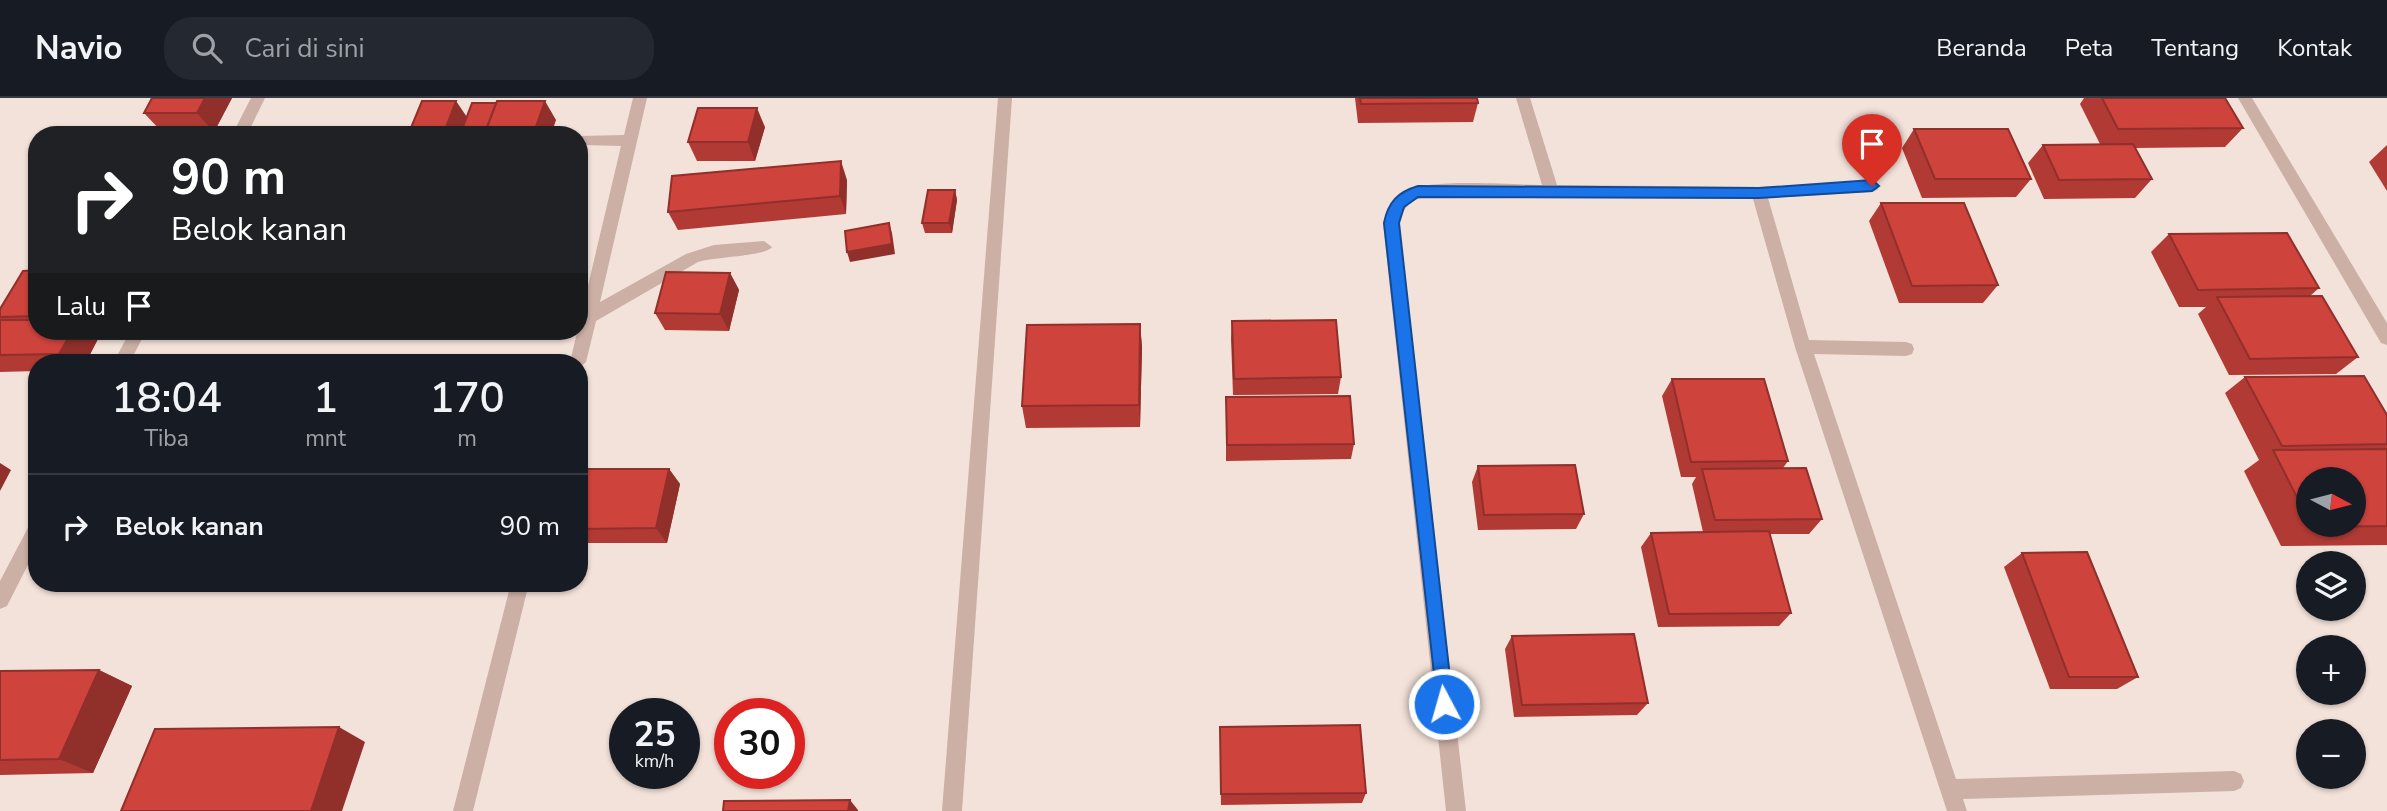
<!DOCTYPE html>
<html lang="id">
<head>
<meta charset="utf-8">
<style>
	body { margin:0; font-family:"Nunito Sans",sans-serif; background:#242831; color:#f1f3f6; height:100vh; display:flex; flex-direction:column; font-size:26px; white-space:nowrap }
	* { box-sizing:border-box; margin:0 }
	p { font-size:23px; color:#9ea1a6 }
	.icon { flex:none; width:38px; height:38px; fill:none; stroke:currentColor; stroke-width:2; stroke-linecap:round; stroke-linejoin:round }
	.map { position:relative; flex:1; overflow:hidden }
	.drawer { position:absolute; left:28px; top:256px; width:560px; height:238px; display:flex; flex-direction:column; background:#171b24; border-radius:28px; box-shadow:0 2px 5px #0004 }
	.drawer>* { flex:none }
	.top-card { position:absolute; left:28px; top:28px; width:560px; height:214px; border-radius:28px; box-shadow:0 2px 5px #0004; background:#202124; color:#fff; overflow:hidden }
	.needle { width:46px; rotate:97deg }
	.fabs { position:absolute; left:2296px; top:369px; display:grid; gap:14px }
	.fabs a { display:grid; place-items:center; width:70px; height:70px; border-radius:50%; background:#171b24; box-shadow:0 2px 5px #0004; font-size:35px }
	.speed { position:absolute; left:609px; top:600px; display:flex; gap:14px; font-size:35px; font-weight:700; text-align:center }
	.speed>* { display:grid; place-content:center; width:91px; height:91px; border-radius:50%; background:#171b24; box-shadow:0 2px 5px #0004; line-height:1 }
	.speed small { font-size:18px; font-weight:400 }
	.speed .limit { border:10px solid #d22; background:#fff; color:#111 }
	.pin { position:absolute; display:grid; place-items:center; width:60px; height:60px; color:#fff; margin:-72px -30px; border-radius:50% 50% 50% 0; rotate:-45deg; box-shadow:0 0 7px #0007 }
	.pin .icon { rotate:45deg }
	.me { position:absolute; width:77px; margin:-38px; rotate:354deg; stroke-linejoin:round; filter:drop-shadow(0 0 5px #0008) }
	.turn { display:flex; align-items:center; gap:24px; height:147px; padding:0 28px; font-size:32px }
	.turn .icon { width:91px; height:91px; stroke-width:2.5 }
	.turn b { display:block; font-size:49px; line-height:60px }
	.then { display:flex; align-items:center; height:66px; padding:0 28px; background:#0003; gap:14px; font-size:26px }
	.eta { display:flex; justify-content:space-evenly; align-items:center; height:119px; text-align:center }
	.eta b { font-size:42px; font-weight:600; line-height:49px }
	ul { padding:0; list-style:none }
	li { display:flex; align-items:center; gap:21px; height:105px; padding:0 28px; border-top:2px solid #363941 }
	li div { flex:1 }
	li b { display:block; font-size:26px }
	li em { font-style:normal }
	header { display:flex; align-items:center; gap:42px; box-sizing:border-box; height:98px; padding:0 35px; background:#171b24; border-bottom:2px solid #363941 }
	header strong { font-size:33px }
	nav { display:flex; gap:38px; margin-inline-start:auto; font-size:24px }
	.search { width:490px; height:63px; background:#242831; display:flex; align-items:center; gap:18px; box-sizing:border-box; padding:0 24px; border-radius:28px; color:#9ea1a6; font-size:26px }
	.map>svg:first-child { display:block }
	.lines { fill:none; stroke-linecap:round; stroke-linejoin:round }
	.minor { fill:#ccafa5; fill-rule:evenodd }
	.wall { fill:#b23a34; fill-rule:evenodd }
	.shaded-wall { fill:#912f2b }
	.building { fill:#cf433d; stroke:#912f2b; stroke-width:2 }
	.route { fill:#1a73e8; stroke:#114b97; stroke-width:2 }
</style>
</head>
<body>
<header>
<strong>Navio</strong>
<div class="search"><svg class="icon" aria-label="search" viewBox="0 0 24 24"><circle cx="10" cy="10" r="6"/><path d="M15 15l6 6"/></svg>Cari di sini</div>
<nav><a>Beranda</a><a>Peta</a><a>Tentang</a><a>Kontak</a></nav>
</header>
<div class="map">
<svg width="2387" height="713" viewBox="0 0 2387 713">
	<rect width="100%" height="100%" fill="#f3e2da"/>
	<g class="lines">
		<!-- minor -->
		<g class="minor">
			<polygon points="251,0 265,0 247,37 232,37"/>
			<path d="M633 0H647L600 204 686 156 714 147 764 143 772 149C766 158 714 159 698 164L596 223 586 264 579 270V264H570L621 48 583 47 579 46V38L624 37Z"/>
			<polygon points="998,0 1012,0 962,713 942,713"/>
			<path d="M1516 0H1530L1557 87 1759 89 1877 84 1880 88 1877 92 1872 94 1768 100 1809 242 1906 244 1912 246 1914 251 1912 256 1906 258 1814 256 1956 681 2234 673 2241 676 2244 683 2241 690 2234 693 1963 701 1967 713H1947L1795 249 1753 101 1435 98C1414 99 1405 105 1399 125L1466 713H1446L1383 125C1386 115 1390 103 1399 96 1422 79 1510 87 1542 87Z"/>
			<polygon points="2238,0 2252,0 2387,225 2387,247 2381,245"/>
			<polygon points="130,233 146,233 130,264 114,264"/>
			<polygon points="37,422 37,449 7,508 0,511 0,483 31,424"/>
			<polygon points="511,485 529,485 473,713 453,713"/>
		</g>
	</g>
	<!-- wall -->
	<g class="wall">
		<polygon points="152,0 232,0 214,34 162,34 144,15"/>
		<polygon points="1355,0 1477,0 1478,5 1473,24 1358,25"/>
		<polygon points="2081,0 2225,0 2243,30 2225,49 2135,50 2152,81 2135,100 2044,101 2028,65 2043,47 2100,46 2080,6 2084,0"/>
		<polygon points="765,29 755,63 697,63 688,44"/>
		<polygon points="1914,31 2031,81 2016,99 1922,100 1902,50"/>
		<polygon points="2387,47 2387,93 2369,64"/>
		<polygon points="847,82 846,116 678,132 668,114"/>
		<polygon points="955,92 957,102 952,135 925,135 922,125"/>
		<polygon points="1881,105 1998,187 1983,205 1899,205 1869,123"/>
		<polygon points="2169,136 2319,190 2310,198 2358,259 2336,276 2229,277 2198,216 2206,209 2179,209 2151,154"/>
		<polygon points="37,172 37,233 113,233 112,235 94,235 99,239 86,264 37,264 37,273 0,274 0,211"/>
		<polygon points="730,175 739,192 729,233 665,232 655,215"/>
		<polygon points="1232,223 1341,279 1338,296 1233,297 1231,240"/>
		<polygon points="1140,226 1142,249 1140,329 1026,330 1022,308"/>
		<path d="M2245 279 2387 317V447L2281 448 2244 373 2259 362 2225 295ZM2308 382 2354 427H2308Z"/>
		<polygon points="1672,281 1788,363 1783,370 1822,421 1809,436 1770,436 1791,515 1779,528 1658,529 1641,449 1651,435 1703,434 1692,386 1696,379 1681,379 1662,298"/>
		<polygon points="1226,299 1354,346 1351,361 1226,363"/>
		<polygon points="1478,368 1584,416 1576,431 1478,432 1472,384"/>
		<polygon points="579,371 669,371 680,386 667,445 579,445"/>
		<polygon points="2022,455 2138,579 2117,591 2050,591 2004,469"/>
		<polygon points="1512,538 1648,605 1637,617 1514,619 1505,551"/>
		<polygon points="99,572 132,588 93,675 0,677 0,573"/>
		<polygon points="1220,629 1366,695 1362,705 1221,707"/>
	</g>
	<!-- shaded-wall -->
	<g class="shaded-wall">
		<polygon points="205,0 232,0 214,34 197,15"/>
		<polygon points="456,3 469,22 463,37 443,37"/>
		<polygon points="545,3 556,22 551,37 533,37"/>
		<polygon points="757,10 765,29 755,63 748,44"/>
		<polygon points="841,63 847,82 846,116 840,98"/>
		<polygon points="955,92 957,102 952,135 949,125"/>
		<polygon points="889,125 892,135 895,156 850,164 847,154"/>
		<polygon points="730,175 739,192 729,233 720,216"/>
		<polygon points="1140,226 1142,249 1140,329 1139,307"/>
		<polygon points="72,233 91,233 99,239 86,264 70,264 59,256"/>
		<polygon points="0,365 11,372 0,393"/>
		<polygon points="669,371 680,386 667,445 656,430"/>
		<polygon points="99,572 132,588 93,675 59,661"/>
		<polygon points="339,629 365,644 342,713 311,713"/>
		<polygon points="850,702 858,712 858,713 848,713"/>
	</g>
	<!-- building -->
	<g class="building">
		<polygon points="152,0 205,0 197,15 144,15"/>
		<polygon points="1360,0 1477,0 1478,5 1361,6"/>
		<polygon points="2102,0 2225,0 2243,30 2118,31"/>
		<polygon points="422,3 456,3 443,37 408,37"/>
		<polygon points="497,3 545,3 533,37 484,37"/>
		<polygon points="472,5 496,5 484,37 460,37"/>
		<polygon points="698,10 757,10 748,44 688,44"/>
		<polygon points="1914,31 2008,31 2031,81 1935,81"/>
		<polygon points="2133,46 2152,81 2059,82 2043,47"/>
		<polygon points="841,63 840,98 668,114 672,78"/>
		<polygon points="928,92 955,92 949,125 922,125"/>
		<polygon points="1881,105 1964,105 1998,187 1912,188"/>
		<polygon points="889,125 892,146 847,154 845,133"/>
		<polygon points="2287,135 2319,190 2198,192 2169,136"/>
		<polygon points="37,172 37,218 0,219 0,211 23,173"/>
		<polygon points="666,174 730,175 720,216 655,215"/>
		<polygon points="2322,198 2358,259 2250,261 2217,199"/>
		<polygon points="0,222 37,222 37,233 72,233 59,256 0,257"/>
		<polygon points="1336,222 1341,279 1234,281 1232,223"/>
		<polygon points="1140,226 1139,307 1022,308 1027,227"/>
		<polygon points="2364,278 2387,317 2387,346 2282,348 2245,279"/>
		<polygon points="1672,281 1764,281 1788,363 1691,364"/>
		<polygon points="1350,298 1354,346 1227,347 1226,299"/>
		<polygon points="2387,351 2387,428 2312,429 2311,427 2354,427 2354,382 2308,382 2308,421 2273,352"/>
		<polygon points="1575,367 1584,416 1484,417 1478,368"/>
		<polygon points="1806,370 1822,421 1715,422 1702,371"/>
		<polygon points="579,371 669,371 656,430 579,431"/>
		<polygon points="1769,433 1791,515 1669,516 1651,435"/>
		<polygon points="2087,454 2138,579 2069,579 2022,455"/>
		<polygon points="1634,536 1648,605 1522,607 1512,538"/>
		<polygon points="99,572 59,661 0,662 0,573"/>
		<polygon points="1360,627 1366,695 1221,696 1220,629"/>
		<polygon points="339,629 311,713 121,713 155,631"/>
		<polygon points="850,702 848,713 723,713 724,703"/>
	</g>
	<!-- route -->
	<path class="route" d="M1872 82 1879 88 1872 93 1759 100 1418 99 1404 109 1399 125 1453 606 1450 612 1444 615 1438 612 1384 125C1388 104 1398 94 1418 88L1759 90Z"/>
</svg>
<div class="fabs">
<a><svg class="needle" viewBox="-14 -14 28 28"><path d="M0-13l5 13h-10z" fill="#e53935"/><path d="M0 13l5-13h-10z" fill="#9ea1a6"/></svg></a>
<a><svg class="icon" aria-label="layers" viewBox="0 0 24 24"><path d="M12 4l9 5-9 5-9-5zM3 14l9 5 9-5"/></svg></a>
<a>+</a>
<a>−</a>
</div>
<div class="speed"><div>25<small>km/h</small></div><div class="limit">30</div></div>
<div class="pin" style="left:1872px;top:88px;background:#d93025"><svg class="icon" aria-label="arrive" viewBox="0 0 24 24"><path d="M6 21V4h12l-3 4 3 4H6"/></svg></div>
<svg class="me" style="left:1444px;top:606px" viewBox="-20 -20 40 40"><circle r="17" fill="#1a73e8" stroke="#fff" stroke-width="3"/><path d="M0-11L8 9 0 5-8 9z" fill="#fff"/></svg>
<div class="top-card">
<div class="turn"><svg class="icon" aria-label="right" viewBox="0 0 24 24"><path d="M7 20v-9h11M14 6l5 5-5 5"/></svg><div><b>90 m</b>Belok kanan</div></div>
<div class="then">Lalu<svg class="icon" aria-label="arrive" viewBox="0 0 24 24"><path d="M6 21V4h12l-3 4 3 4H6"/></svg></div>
</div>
<section class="drawer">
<div class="eta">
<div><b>18:04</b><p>Tiba</p></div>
<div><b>1</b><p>mnt</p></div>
<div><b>170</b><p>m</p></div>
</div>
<ul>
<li><svg class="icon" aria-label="right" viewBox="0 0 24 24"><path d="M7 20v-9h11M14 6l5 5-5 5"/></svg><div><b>Belok kanan</b></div><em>90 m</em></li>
</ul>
</section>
</div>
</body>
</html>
